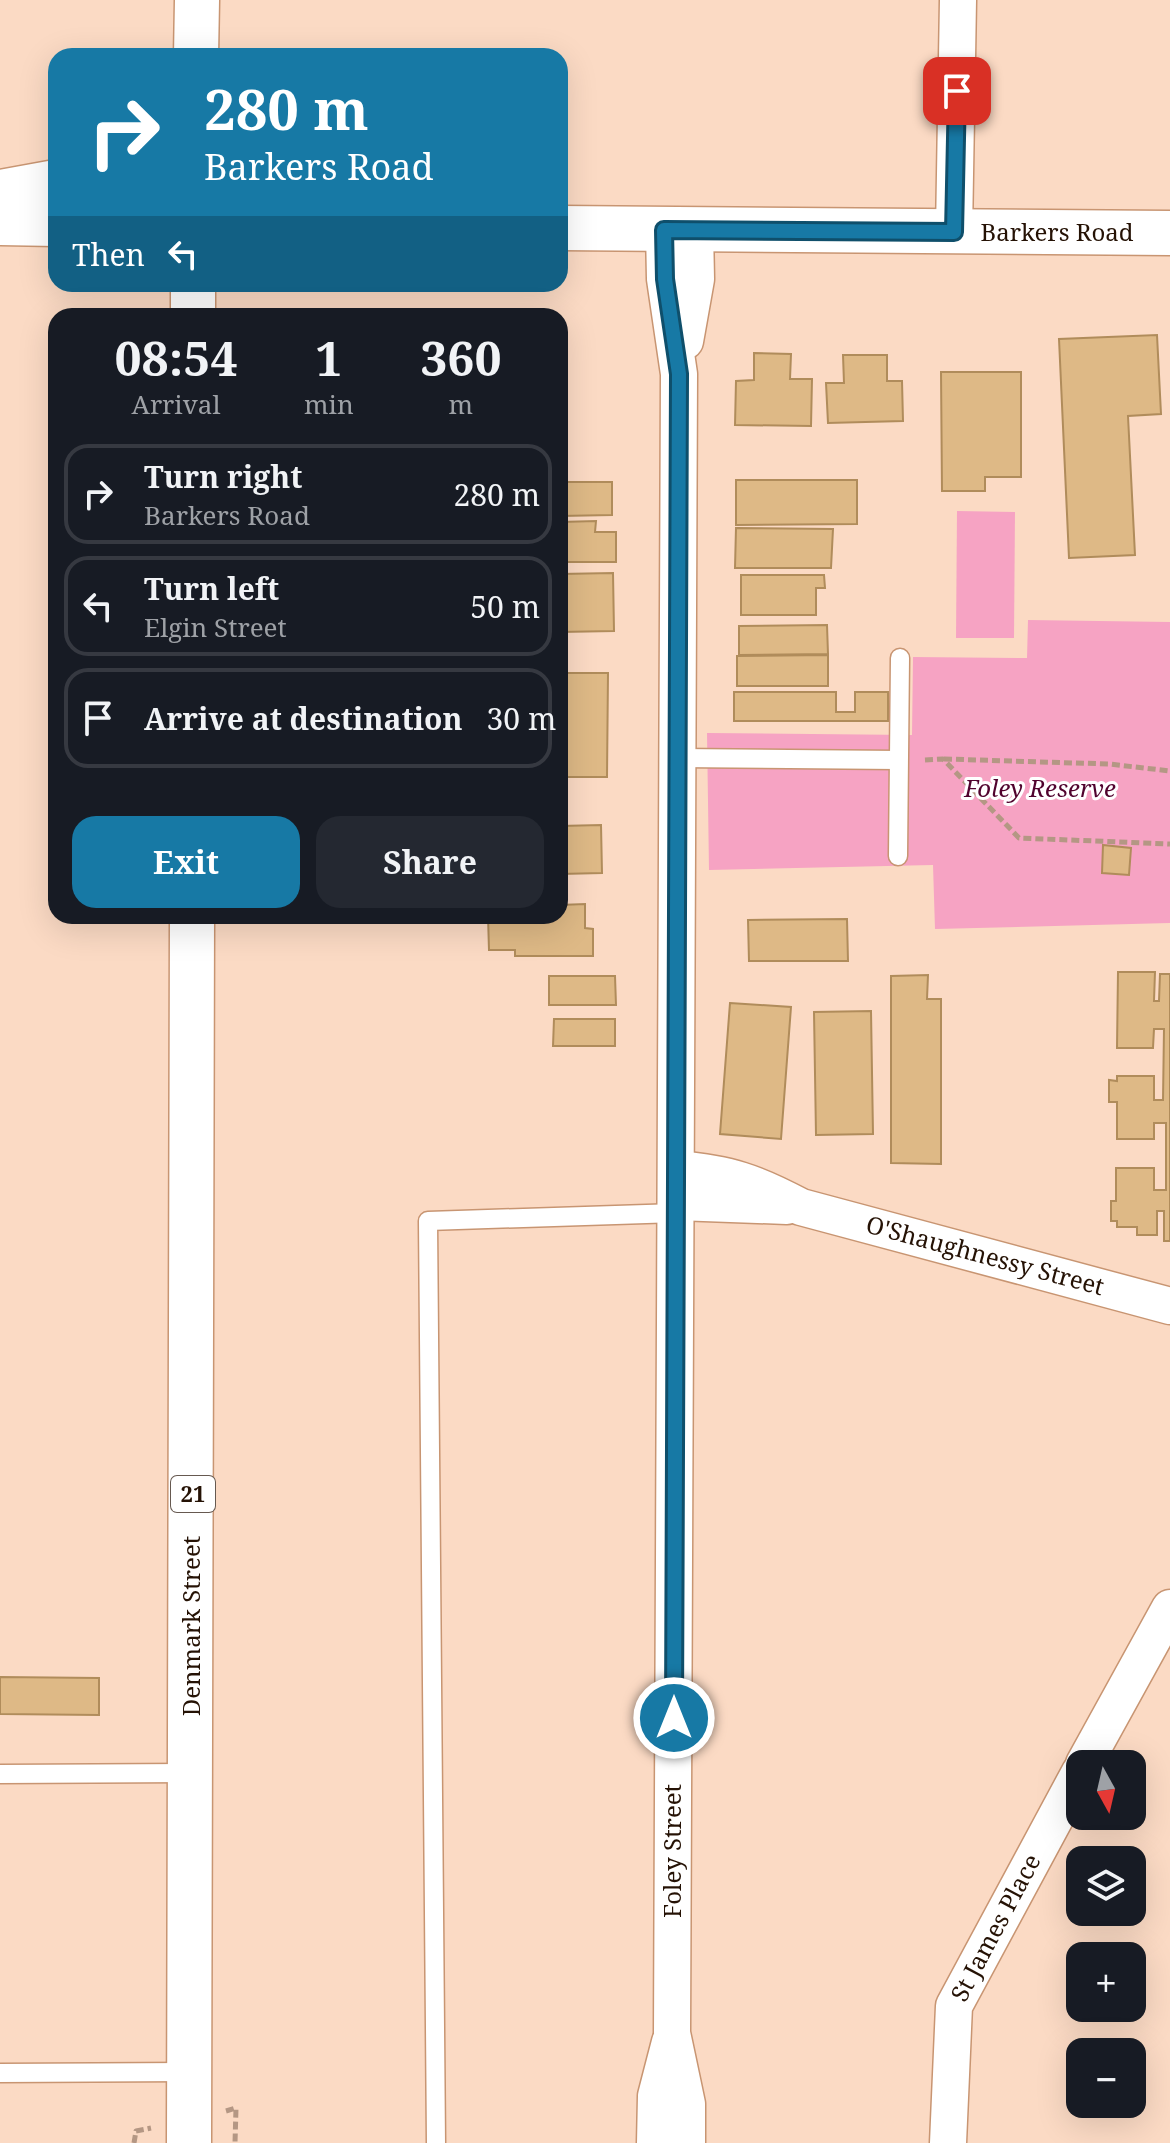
<!DOCTYPE html>
<html lang="en">
<head>
<meta charset="utf-8">
<style>
	body { margin:0; font-family:"Noto Serif",serif; background:#242831; color:#f1f3f6; height:100vh; display:flex; flex-direction:column; font-size:30px; white-space:nowrap }
	* { box-sizing:border-box; margin:0 }
	p { font-size:26px; color:#9ea1a6 }
	.icon { flex:none; width:44px; height:44px; fill:none; stroke:currentColor; stroke-width:2; stroke-linecap:round; stroke-linejoin:round }
	.map { position:relative; flex:1; overflow:hidden }
	.panel { position:absolute; left:48px; top:308px; width:520px; height:616px; display:flex; flex-direction:column; background:#171b24; border-radius:24px; box-shadow:0 8px 32px #0002 }
	.panel>* { flex:none }
	.guide { position:absolute; left:48px; top:48px; width:520px; height:244px; border-radius:24px; box-shadow:0 8px 32px #0002; background:#1779a5; color:#fff; overflow:hidden }
	.needle { width:52px; rotate:172deg }
	.buttons { position:absolute; left:1066px; top:1750px; display:grid; gap:16px }
	.buttons a { display:grid; place-items:center; width:80px; height:80px; border-radius:16px; background:#171b24; box-shadow:0 8px 32px #0002; font-size:40px }
	.pin { position:absolute; display:grid; place-items:center; width:68px; height:68px; color:#fff; margin:-34px; border-radius:16px; box-shadow:0 4px 12px #0006 }
	.me { position:absolute; width:88px; margin:-44px; rotate:0deg; stroke-linejoin:round; filter:drop-shadow(0 0 6px #0008) }
	.turn { display:flex; align-items:center; gap:28px; height:168px; padding:0 24px; font-size:36px }
	.turn .icon { width:104px; height:104px; stroke-width:2.5 }
	.turn b { display:block; font-size:56px; line-height:68px }
	.then { display:flex; align-items:center; height:76px; padding:0 24px; background:#0003; gap:16px; font-size:30px }
	.eta { display:flex; justify-content:space-evenly; align-items:center; height:136px; text-align:center }
	.eta b { font-size:48px; font-weight:700; line-height:56px }
	.cta { display:flex; gap:16px; margin-top:auto; padding:16px 24px }
	.cta a { flex:1; height:92px; border-radius:24px; background:#1779a5; color:#fff; font-size:32px; font-weight:700; line-height:92px; text-align:center }
	.cta a+a { background:#242831; color:#f1f3f6 }
	ul { padding:0; list-style:none }
	li { display:flex; align-items:center; gap:24px; height:100px; margin:0 16px 12px; padding:0 8px; border:4px solid #363941; border-radius:24px }
	li div { flex:1 }
	li b { display:block; font-size:30px }
	li em { font-style:normal }
	.map>svg:first-child { display:block }
	.green { fill:#f6a3c3 }
	.building { fill:#deb986; stroke:#b08c5b; stroke-width:2 }
	.lines { fill:none; stroke-linecap:round; stroke-linejoin:round }
	.lane-casing { stroke:#c89572; stroke-width:21 }
	.street-casing { stroke:#c89572; stroke-width:39 }
	.primary-casing { stroke:#c89572; stroke-width:47 }
	.path { stroke:#b49784; stroke-width:5; stroke-dasharray:8 4; stroke-linecap:butt }
	.lane { stroke:#fff; stroke-width:18 }
	.street { stroke:#fff; stroke-width:36 }
	.primary { stroke:#fff; stroke-width:44 }
	.route-casing { stroke:#0f4f6b; stroke-width:20 }
	.route { stroke:#1779a5; stroke-width:14 }
	.labels { text-anchor:middle; stroke-width:6; stroke-linejoin:round; paint-order:stroke }
	.shield { fill:#fff; stroke:#665950; stroke-width:2 }
	.shield-label { font-size:22px; font-weight:bold; fill:#251205 }
	.street-label { font-size:24px; fill:#251205; stroke:#fff }
	.park-label { font-size:24px; font-style:italic; fill:#51032e; stroke:#fff }
</style>
</head>
<body>
<div class="map">
<svg width="1170" height="2143" viewBox="0 0 1170 2143">
	<rect width="100%" height="100%" fill="#fbdac4"/>
	<!-- green -->
	<g class="green">
		<polygon points="957,511 1015,512 1014,638 956,638"/>
		<polygon points="1028,620 1170,622 1170,923 935,929 933,865 709,870 707,733 912,735 913,657 1027,658"/>
	</g>
	<!-- building -->
	<g class="building">
		<polygon points="1157,335 1161,414 1128,416 1135,555 1069,558 1059,339"/>
		<polygon points="754,353 791,354 790,379 812,379 811,426 735,425 736,381 754,380"/>
		<polygon points="843,355 887,355 887,381 902,381 903,421 828,423 826,383 844,383"/>
		<polygon points="941,372 1021,372 1021,477 985,477 985,491 942,491"/>
		<polygon points="736,480 857,480 857,524 736,525"/>
		<polygon points="560,482 612,482 612,515 560,516"/>
		<polygon points="596,521 595,532 616,532 616,562 560,562 560,522"/>
		<polygon points="736,528 833,529 831,568 735,568"/>
		<polygon points="613,573 614,631 560,632 560,574"/>
		<polygon points="741,575 824,575 825,588 816,588 816,615 741,615"/>
		<polygon points="827,625 828,654 739,655 739,626"/>
		<polygon points="828,655 828,686 737,686 737,656"/>
		<polygon points="560,673 608,673 607,777 560,777"/>
		<polygon points="734,692 836,692 836,712 855,712 855,692 888,692 888,721 734,721"/>
		<polygon points="601,825 602,873 560,874 560,826"/>
		<polygon points="1103,845 1131,848 1129,875 1102,873"/>
		<polygon points="585,904 585,928 593,929 593,956 515,956 515,950 489,950 488,916 560,916 560,905"/>
		<polygon points="847,919 848,961 749,961 748,920"/>
		<polygon points="1118,972 1155,972 1154,1001 1159,1001 1160,974 1170,974 1170,1241 1164,1241 1164,1211 1157,1211 1157,1235 1137,1235 1137,1227 1117,1227 1117,1221 1111,1221 1111,1201 1116,1201 1116,1168 1154,1168 1154,1190 1166,1190 1166,1123 1154,1123 1154,1139 1117,1139 1117,1102 1109,1102 1109,1080 1117,1081 1117,1076 1154,1076 1154,1100 1163,1100 1164,1029 1154,1029 1153,1048 1117,1048"/>
		<polygon points="928,975 927,999 941,999 941,1164 891,1163 891,976"/>
		<polygon points="549,976 615,976 616,1005 549,1005"/>
		<polygon points="730,1003 791,1007 781,1139 720,1134"/>
		<polygon points="871,1011 873,1134 816,1135 814,1012"/>
		<polygon points="554,1019 615,1019 615,1046 553,1046"/>
		<polygon points="0,1677 99,1678 99,1715 0,1714"/>
	</g>
	<g class="lines">
		<!-- lane casing -->
		<g class="lane-casing">
			<g id="lane">
				<polyline points="678,758 898,760"/>
				<polyline points="898,856 900,658"/>
				<polyline points="0,1774 189,1773"/>
				<polyline points="0,2073 189,2072"/>
				<polyline points="436,2143 428,1221 677,1213"/>
			</g>
		</g>
		<!-- street casing -->
		<g class="street-casing">
			<g id="street">
				<polyline points="664,230 665,279 679,374 672,2033 687,2104 687,2143"/>
				<polyline points="954,232 958,0"/>
				<polyline points="685,341 696,279 695,230"/>
				<path d="M677 1169C730 1174 754 1182 801 1207L1170 1306"/>
				<polyline points="677,1202 787,1206"/>
				<polyline points="1084,1764 1170,1608"/>
				<polyline points="655,2143 656,2096 670,2042"/>
				<polyline points="948,2143 954,2006 1080,1772"/>
			</g>
		</g>
		<!-- primary casing -->
		<g class="primary-casing">
			<g id="primary">
				<polyline points="196,56 197,0"/>
				<polyline points="0,192 56,182"/>
				<polyline points="0,223 56,224"/>
				<polyline points="560,228 1170,233"/>
				<polyline points="193,316 193,284"/>
				<polyline points="189,2143 192,916"/>
			</g>
		</g>
		<!-- path -->
		<g class="path">
			<polyline points="944,759 1109,764 1170,771"/>
			<polyline points="925,760 943,759 1019,838 1170,844"/>
			<polyline points="226,2111 236,2108 235,2143"/>
			<polyline points="134,2143 136,2131 151,2128"/>
		</g>
		<!-- lane -->
		<use href="#lane" class="lane"/>
		<!-- street -->
		<use href="#street" class="street"/>
		<!-- primary -->
		<use href="#primary" class="primary"/>
	</g>
	<g class="lines">
		<!-- route casing -->
		<g class="route-casing">
			<polyline id="route" points="674,1718 679,374 665,279 664,230 954,232 957,91"/>
		</g>
		<!-- route -->
		<use href="#route" class="route"/>
	</g>
	<g class="labels">
		<!-- shield labels -->
		<rect class="shield" x="171" y="1476" width="44" height="36" rx="6"/>
		<g class="shield-label">
			<text x="193" y="1502">21</text>
		</g>
		<!-- street labels -->
		<g class="street-label">
			<text x="1057" y="241">Barkers Road</text>
			<text transform="translate(985 1256) rotate(15)" y="8">O'Shaughnessy Street</text>
			<text transform="translate(192 1626) rotate(-90)" y="8">Denmark Street</text>
			<text transform="translate(673 1851) rotate(-90)" y="8">Foley Street</text>
			<text transform="translate(996 1928) rotate(-62)" y="8">St James Place</text>
		</g>
		<!-- park labels -->
		<g class="park-label">
			<text x="1040" y="797">Foley Reserve</text>
		</g>
	</g>
</svg>
<div class="buttons">
<a><svg class="needle" viewBox="-14 -14 28 28"><path d="M0-13l5 13h-10z" fill="#e53935"/><path d="M0 13l5-13h-10z" fill="#9ea1a6"/></svg></a>
<a><svg class="icon" aria-label="layers" viewBox="0 0 24 24"><path d="M12 4l9 5-9 5-9-5zM3 14l9 5 9-5"/></svg></a>
<a>+</a>
<a>−</a>
</div>
<div class="pin" style="left:957px;top:91px;background:#d93025"><svg class="icon" aria-label="arrive" viewBox="0 0 24 24"><path d="M6 21V4h12l-3 4 3 4H6"/></svg></div>
<svg class="me" style="left:674px;top:1718px" viewBox="-20 -20 40 40"><circle r="17" fill="#1779a5" stroke="#fff" stroke-width="3"/><path d="M0-11L8 9 0 5-8 9z" fill="#fff"/></svg>
<div class="guide">
<div class="turn"><svg class="icon" aria-label="right" viewBox="0 0 24 24"><path d="M7 20v-9h11M14 6l5 5-5 5"/></svg><div><b>280 m</b>Barkers Road</div></div>
<div class="then">Then<svg class="icon" aria-label="left" viewBox="0 0 24 24"><path d="M17 20v-9H6M10 6l-5 5 5 5"/></svg></div>
</div>
<section class="panel">
<div class="eta">
<div><b>08:54</b><p>Arrival</p></div>
<div><b>1</b><p>min</p></div>
<div><b>360</b><p>m</p></div>
</div>
<ul>
<li><svg class="icon" aria-label="right" viewBox="0 0 24 24"><path d="M7 20v-9h11M14 6l5 5-5 5"/></svg><div><b>Turn right</b><p>Barkers Road</p></div><em>280 m</em></li>
<li><svg class="icon" aria-label="left" viewBox="0 0 24 24"><path d="M17 20v-9H6M10 6l-5 5 5 5"/></svg><div><b>Turn left</b><p>Elgin Street</p></div><em>50 m</em></li>
<li><svg class="icon" aria-label="arrive" viewBox="0 0 24 24"><path d="M6 21V4h12l-3 4 3 4H6"/></svg><div><b>Arrive at destination</b></div><em>30 m</em></li>
</ul>
<div class="cta"><a>Exit</a><a>Share</a></div>
</section>
</div>
</body>
</html>
